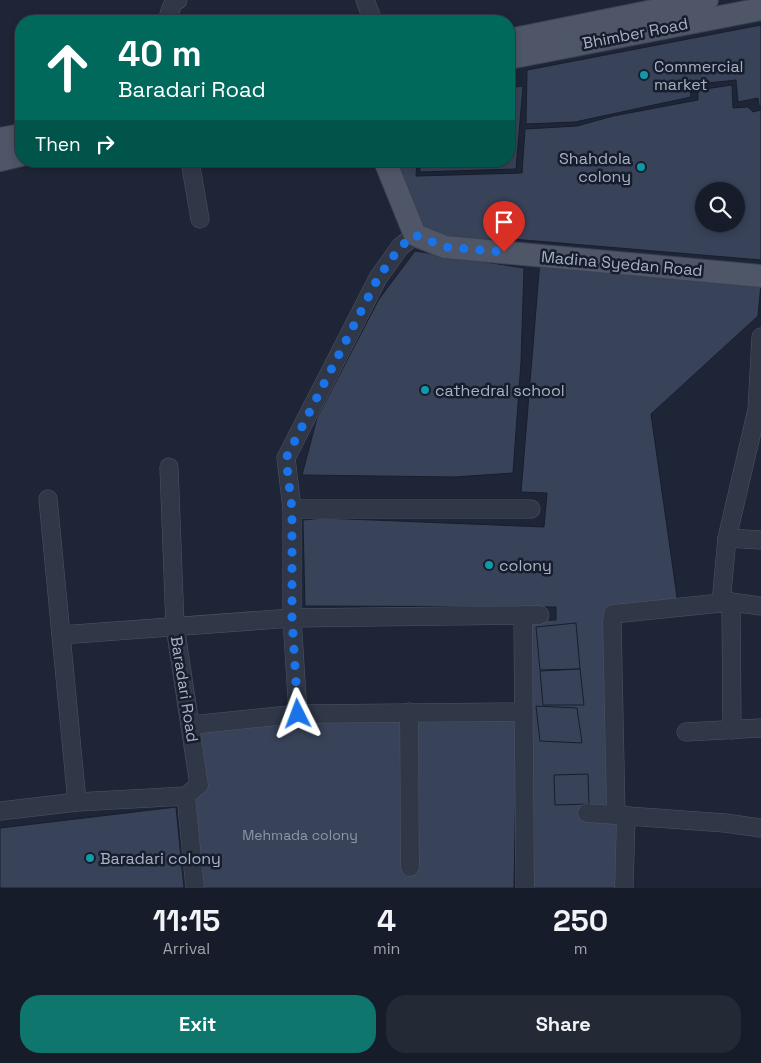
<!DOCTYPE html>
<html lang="en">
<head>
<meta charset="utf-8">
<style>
	body { margin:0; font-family:"Space Grotesk",sans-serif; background:#232935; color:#f1f3f6; height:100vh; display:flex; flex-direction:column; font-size:19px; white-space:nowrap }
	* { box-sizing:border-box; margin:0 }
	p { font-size:16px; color:#9ea1a8 }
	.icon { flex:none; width:28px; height:28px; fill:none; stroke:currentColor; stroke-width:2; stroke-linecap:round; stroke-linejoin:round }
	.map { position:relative; height:888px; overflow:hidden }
	.panel { display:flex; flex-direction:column; background:#161c29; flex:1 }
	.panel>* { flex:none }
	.hud { position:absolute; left:15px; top:15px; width:500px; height:152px; border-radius:20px; box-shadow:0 2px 8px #0003,0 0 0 1px #353a46; background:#00695c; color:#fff; overflow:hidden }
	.fabs { position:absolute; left:695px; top:182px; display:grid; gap:10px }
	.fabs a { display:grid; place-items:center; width:50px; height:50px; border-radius:50%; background:#161c29; box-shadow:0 2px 8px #0003,0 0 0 1px #353a46; font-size:25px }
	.pin { position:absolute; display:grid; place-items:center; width:42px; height:42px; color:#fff; margin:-51px -21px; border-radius:50% 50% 50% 0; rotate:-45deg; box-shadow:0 0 5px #0007 }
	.pin .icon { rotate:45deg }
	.me { position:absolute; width:55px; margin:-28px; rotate:357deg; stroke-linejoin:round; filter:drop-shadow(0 0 4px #0008) }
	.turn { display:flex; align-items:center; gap:18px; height:105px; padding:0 20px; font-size:22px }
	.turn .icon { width:65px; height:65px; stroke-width:2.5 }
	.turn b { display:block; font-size:35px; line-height:42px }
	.then { display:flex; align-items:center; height:48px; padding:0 20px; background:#0003; gap:10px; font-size:19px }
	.eta { display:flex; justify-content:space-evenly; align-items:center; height:85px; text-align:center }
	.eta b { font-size:30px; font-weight:700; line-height:35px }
	.primary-button { display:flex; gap:10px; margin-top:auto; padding:10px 20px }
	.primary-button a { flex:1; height:58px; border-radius:20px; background:#0f766e; color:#fff; font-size:20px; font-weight:700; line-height:58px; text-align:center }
	.primary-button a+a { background:#232935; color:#f1f3f6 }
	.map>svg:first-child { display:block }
	.building { fill:#384258; stroke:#181e2e; fill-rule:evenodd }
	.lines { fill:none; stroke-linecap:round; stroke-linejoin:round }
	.minor-casing { stroke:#4e5466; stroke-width:19 }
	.major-casing { stroke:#3a4051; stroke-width:24 }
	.minor { stroke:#303747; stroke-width:18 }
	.major { stroke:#4e5668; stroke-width:22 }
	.route { stroke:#1a73e8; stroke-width:9; stroke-dasharray:0 16.2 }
	.culture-dot { fill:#0f9aa8; stroke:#161d2c; stroke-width:2 }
	.labels { text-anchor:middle; stroke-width:5; stroke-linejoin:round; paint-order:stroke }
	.number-label { font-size:14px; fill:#8e95aa }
	.street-label { font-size:16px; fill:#aab1c5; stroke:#161d2c }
	.poi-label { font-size:16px; fill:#aab1c5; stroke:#161d2c; text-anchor:start }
</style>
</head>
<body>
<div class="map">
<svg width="761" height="888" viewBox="0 0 761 888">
	<rect width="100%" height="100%" fill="#1d2537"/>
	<!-- building -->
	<g class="building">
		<polygon points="761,25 761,106 759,106 758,98 738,102 736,80 690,85 691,97 575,122 526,124 527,70"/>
		<path d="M732 85 733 108 748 107 753 112 761 110V260L512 239 449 240 418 229 393 161H417L416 176 522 173 525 129 577 126 613 116 698 100V90ZM704 191H736V224H704Z"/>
		<polygon points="523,86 516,169 420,172 420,161 509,161 509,88"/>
		<polygon points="415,251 524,268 521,362 513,473 455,477 302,475 317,418 379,299"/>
		<polygon points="540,260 761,284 758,316 651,414 678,604 610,609 623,819 620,888 530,888 530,621 556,620 556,607 305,606 303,520 323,518 544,527 547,493 521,492"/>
		<polygon points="576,623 580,669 540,670 536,627"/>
		<polygon points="580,669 584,705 543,705 540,671"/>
		<polygon points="536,706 577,708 582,743 540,741"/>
		<polygon points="517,717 514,888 202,888 195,799 197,729 402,718 403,872 417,872 415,719"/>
		<polygon points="588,774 589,804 555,805 554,775"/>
		<polygon points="176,807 184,888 0,888 0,828"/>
	</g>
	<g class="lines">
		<!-- minor casing -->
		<g class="minor-casing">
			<g id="minor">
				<polyline points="365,0 373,21"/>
				<polyline points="170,21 169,14 174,1 178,0"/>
				<polyline points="190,161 200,219"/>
				<polyline points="48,499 77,802"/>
				<polyline points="292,509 531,509"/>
				<polyline points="727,538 761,540"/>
				<polyline points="731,602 732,730"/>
				<polyline points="721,603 727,538 757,410 761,337"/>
				<polyline points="523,615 525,888"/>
				<polyline points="61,635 292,618 540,615"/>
				<polyline points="409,712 410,867"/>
				<polyline points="298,714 292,618 292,509 286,458 378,278 400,247 415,235"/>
				<polyline points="191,725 298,714 523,712"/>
				<polyline points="686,732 761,728"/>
				<polyline points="186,796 195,888"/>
				<polyline points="0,811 77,802 186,796 199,785 175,626 169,467"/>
				<polyline points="587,813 725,823 761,828"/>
				<polyline points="616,814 612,622 613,614 731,602 761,606"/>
				<polyline points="624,888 626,816"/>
			</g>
		</g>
		<!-- major casing -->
		<g class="major-casing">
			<g id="major">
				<polyline points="509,40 707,0"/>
				<polyline points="509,58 761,9"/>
				<polyline points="0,139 21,135"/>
				<polyline points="0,160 21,155"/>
				<polyline points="385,161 415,235 445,247 761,276"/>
			</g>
		</g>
		<!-- minor -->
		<use href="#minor" class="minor"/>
		<!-- major -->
		<use href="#major" class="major"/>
	</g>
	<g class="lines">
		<!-- route -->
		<polyline class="route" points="298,714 292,618 292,509 286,458 378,278 400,247 415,235 445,247 504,252"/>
	</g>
	<!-- markers -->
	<g class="culture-dot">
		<circle cx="644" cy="75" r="5"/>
		<circle cx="641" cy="167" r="5"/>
		<circle cx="425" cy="390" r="5"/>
		<circle cx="489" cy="565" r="5"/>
		<circle cx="90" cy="858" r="5"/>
	</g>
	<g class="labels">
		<!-- number labels -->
		<g class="number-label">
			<text x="300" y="840">Mehmada colony</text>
		</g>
		<!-- street labels -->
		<g class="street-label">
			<text transform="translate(635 33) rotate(-11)" y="6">Bhimber Road</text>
			<text transform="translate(622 263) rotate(5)" y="6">Madina Syedan Road</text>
			<text transform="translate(185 689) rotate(81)" y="6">Baradari Road</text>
		</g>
		<!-- poi labels -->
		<g class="poi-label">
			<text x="654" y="72">Commercial<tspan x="654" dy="18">market</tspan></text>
			<text x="631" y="164" text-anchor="end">Shahdola<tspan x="631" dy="18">colony</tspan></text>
			<text x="435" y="396">cathedral school</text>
			<text x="499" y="571">colony</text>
			<text x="100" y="864">Baradari colony</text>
		</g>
	</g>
</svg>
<div class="fabs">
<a><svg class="icon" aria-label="search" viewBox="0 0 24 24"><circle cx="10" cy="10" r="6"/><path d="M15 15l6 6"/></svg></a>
</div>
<div class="pin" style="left:504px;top:252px;background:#d93025"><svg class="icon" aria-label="arrive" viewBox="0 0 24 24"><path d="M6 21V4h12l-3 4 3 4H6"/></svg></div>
<svg class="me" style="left:298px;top:714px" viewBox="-20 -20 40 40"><path d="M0-17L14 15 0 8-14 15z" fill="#1a73e8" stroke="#fff" stroke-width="4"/></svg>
<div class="hud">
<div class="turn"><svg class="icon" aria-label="ahead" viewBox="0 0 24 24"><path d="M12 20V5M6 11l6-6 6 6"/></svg><div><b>40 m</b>Baradari Road</div></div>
<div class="then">Then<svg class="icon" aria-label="right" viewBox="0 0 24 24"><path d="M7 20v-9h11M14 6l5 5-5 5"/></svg></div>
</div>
</div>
<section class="panel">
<div class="eta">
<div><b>11:15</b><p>Arrival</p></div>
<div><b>4</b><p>min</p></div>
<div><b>250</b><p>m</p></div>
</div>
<div class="primary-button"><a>Exit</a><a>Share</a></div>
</section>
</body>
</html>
